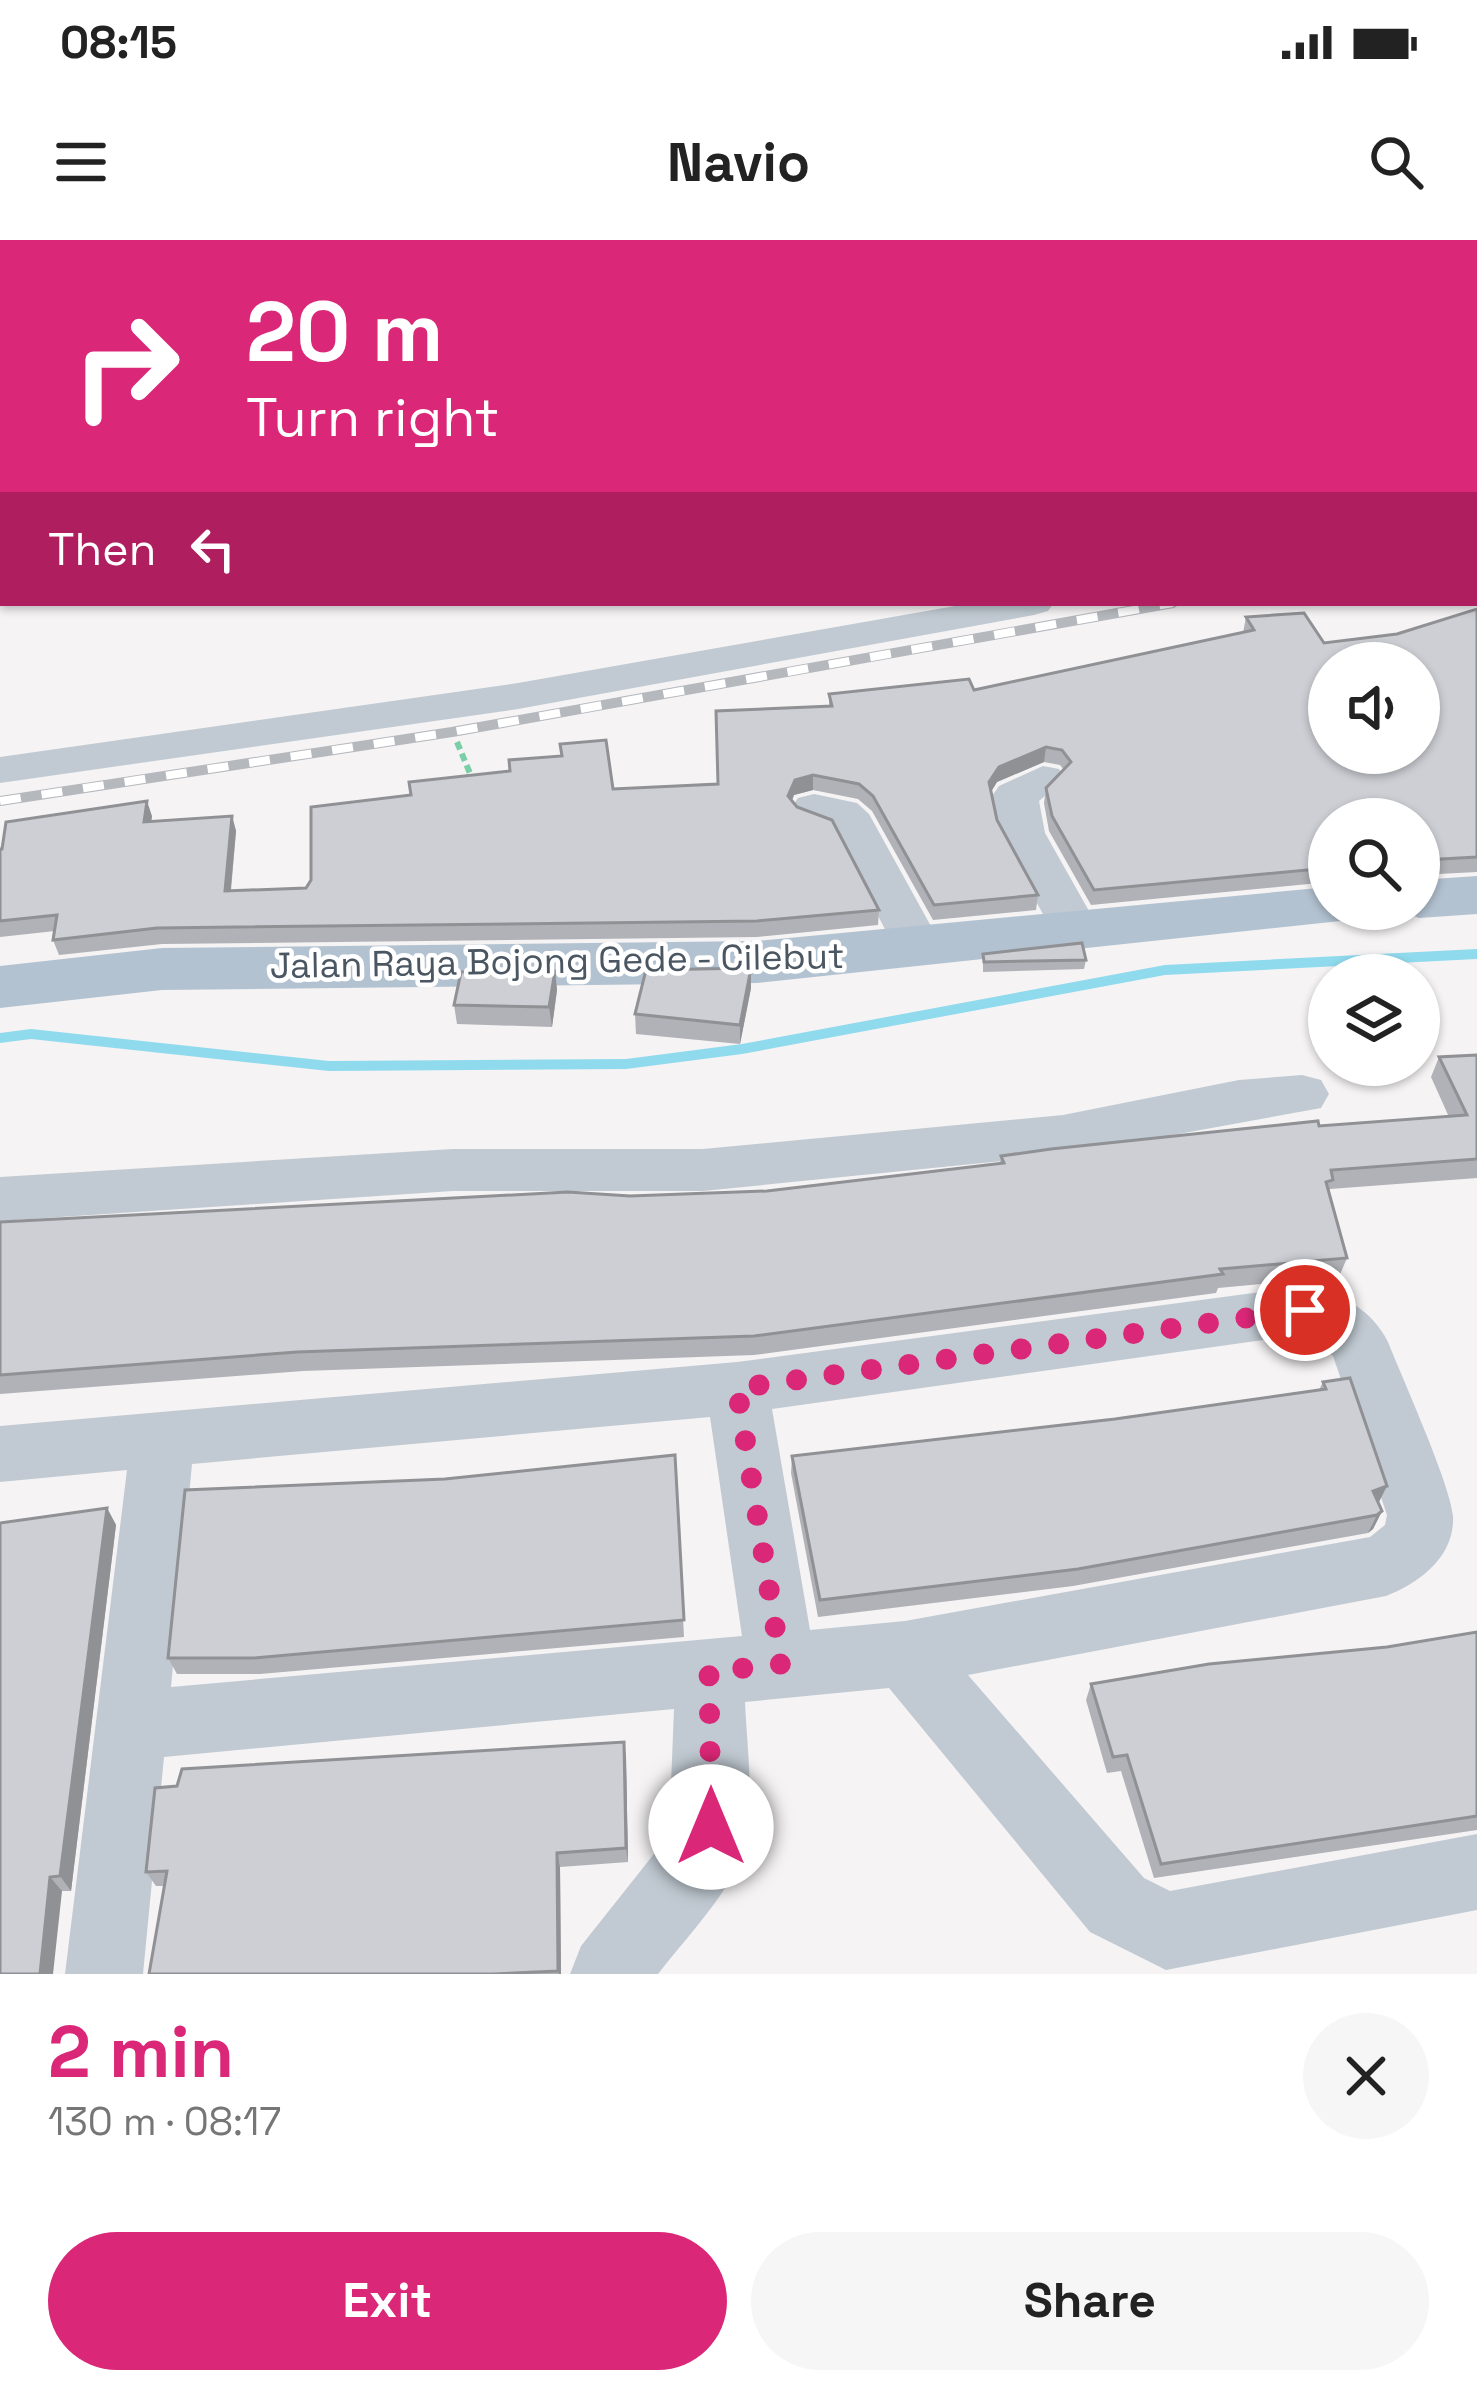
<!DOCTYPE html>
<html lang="en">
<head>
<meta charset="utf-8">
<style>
	body { margin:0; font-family:"Space Grotesk",sans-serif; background:#f6f6f6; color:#222; height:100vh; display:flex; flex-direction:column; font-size:45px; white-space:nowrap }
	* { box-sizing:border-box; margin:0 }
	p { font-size:39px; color:#767676 }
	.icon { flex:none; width:66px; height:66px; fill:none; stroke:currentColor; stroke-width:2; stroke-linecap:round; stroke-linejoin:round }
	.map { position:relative; height:1734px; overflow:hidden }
	.drawer { display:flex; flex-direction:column; background:#fff; flex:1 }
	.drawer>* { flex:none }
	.banner { position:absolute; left:0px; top:0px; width:1479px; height:366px; box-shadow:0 3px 9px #0004; background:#db2777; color:#fff; overflow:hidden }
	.fabs { position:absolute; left:1308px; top:402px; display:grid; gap:24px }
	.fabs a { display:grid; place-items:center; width:132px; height:132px; border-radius:50%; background:#fff; box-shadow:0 3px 9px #0004; font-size:60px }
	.pin { position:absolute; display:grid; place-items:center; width:102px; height:102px; color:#fff; margin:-51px; border:6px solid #fff; border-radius:50%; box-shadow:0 3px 12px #0007 }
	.me { position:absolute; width:132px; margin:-66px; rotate:0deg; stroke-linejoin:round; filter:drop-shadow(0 0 9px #0008) }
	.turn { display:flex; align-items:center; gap:42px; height:252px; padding:0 48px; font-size:54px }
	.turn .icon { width:156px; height:156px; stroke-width:2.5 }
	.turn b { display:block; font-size:84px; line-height:102px }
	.then { display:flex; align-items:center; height:114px; padding:0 48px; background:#0003; gap:24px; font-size:45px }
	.round { display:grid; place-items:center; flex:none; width:126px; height:126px; border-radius:63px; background:#f6f6f6 }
	.summary { display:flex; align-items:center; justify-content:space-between; height:204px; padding:0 48px }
	h1 { font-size:72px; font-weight:800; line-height:90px; color:#db2777 }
	.action { display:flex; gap:24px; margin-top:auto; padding:24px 48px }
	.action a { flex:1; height:138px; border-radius:72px; background:#db2777; color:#fff; font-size:48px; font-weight:800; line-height:138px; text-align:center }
	.action a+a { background:#f6f6f6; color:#222 }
	.status { display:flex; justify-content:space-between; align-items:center; height:84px; padding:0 60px; background:#fff; direction:ltr }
	.status svg { height:33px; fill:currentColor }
	header { display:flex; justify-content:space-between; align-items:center; height:156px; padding:0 48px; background:#fff; font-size:54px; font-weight:800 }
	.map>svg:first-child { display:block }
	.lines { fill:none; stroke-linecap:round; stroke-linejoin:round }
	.stream { fill:#90daee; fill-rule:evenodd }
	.path { stroke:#7ad0a6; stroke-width:6; stroke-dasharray:8 4.5; stroke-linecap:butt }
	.minor { fill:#c1cad2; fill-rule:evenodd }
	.major { fill:#b3c2d1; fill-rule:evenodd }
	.rail-casing { stroke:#b5b8bd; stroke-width:10 }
	.rail { stroke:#fff; stroke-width:8; stroke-dasharray:21; stroke-linecap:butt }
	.wall { fill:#b0b2b7 }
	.shaded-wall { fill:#909195 }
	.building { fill:#cdcfd5; stroke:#909195; stroke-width:3; fill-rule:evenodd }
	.route { stroke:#db2777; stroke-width:21; stroke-dasharray:0 37.8 }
	.labels { text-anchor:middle; stroke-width:9; stroke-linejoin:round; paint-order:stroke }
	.street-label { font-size:36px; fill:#4a5661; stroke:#fff }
</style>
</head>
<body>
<div class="status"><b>08:15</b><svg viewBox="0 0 49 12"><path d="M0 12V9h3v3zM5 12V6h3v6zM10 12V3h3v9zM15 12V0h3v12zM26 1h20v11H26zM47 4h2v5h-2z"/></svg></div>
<header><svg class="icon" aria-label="menu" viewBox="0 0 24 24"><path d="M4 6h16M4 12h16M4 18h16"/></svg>Navio<svg class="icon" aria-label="search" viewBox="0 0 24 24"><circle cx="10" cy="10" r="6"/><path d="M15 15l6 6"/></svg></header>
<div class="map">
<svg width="1477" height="1734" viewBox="0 0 1477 1734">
	<rect width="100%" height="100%" fill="#f5f3f3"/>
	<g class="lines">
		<!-- stream -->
		<polygon class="stream" points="1477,709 1477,719 1165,735 742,814 626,829 329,831 31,799 0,803 0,793 31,789 329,821 626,819 742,804 1165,725"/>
		<!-- path -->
		<polyline class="path" points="457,502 474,543"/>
		<!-- minor -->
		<g class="minor">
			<rect x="1476" y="268" width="1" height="22"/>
			<polygon points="972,363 1054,363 1048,371 1034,375 518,469 0,543 0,517 518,443"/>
			<polygon points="1043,526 1059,529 1065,539 1039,561 1045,593 1098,687 1091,698 1074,703 1057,698 1050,687 999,593 992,556 999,546"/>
			<polygon points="814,554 857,563 869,574 943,708 935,720 918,725 901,720 834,591 798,578 791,568 798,558"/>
			<polygon points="1302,835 1321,840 1329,854 1321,868 1063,915 703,951 453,951 0,981 0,937 453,909 703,909 1063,875 1239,840"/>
			<path d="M1305 1046C1341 1054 1371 1068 1388 1102 1403 1140 1450 1243 1453 1276 1455 1317 1419 1343 1386 1356L968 1435 1144 1638 1170 1651 1477 1594V1670L1166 1730 1090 1692 889 1448 745 1462C747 1516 760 1588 732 1637 712 1671 682 1703 658 1734H570L581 1706 669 1595 674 1469 164 1517 143 1734H65L127 1230 0 1242V1186L737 1122ZM1305 1094 1333 1116 1387 1275 1385 1285 1370 1297 905 1381 810 1390 772 1169ZM710 1177 742 1396 171 1447 192 1224Z"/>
		</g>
		<!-- major -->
		<g class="major">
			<polygon points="1477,636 1477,674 1419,678 1396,669 1419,669 1419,640"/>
			<polygon points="1329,647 1329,669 1357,669 1350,680 757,743 162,750 0,768 0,726 162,708 757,701"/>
		</g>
		<!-- rail casing -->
		<g class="rail-casing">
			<polyline id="rail" points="0,561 452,492 1173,363"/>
		</g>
		<!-- rail -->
		<use href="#rail" class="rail"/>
	</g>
	<!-- wall -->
	<g class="wall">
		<polygon points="1477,369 1477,632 1419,635 1419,579 1329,579 1329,642 1091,665 1049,591 1044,563 1046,548 1064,530 1060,525 1044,522 997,542 991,551 997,580 1038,655 1036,670 933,680 872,571 858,559 813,550 794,555 792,561 879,670 878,685 757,697 162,704 59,715 53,700 55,691 0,697 0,609 152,576 151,582 232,576 236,591 231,651 306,648 613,549 717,544 829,466 829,454 974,450 1243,393 1246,377 1324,403 1397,394"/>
		<polygon points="983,714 1086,720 1084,729 983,732"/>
		<polygon points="751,728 751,748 740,804 636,794 635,774"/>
		<polygon points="555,731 557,750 552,787 457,784 454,765"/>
		<polygon points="1477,815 1477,938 1330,949 1329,952 1347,1018 1339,1037 1218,1048 1216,1053 754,1115 303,1131 0,1154 0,982 767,951 1000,924 1001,916 1319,886 1449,877 1431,837 1439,817"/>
		<polygon points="1323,1142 1382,1271 1373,1289 1368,1293 1073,1346 818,1377 791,1233 792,1216 1115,1179 1319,1150"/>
		<polygon points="675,1215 684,1397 260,1434 177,1434 168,1418"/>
		<polygon points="107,1268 116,1285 71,1651 62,1651 0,1734"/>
		<polygon points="1477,1392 1477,1590 1154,1638 1121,1531 1107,1533 1086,1460 1091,1444 1387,1407"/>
		<polygon points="626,1517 628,1622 560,1627 561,1734 149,1734 164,1646 156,1646 146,1632"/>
	</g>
	<!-- shaded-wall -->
	<g class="shaded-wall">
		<polygon points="750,0 810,0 787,3 750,3"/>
		<polygon points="1046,507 1044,522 997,542 988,557 989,542 999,527"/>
		<polygon points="813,535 813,550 794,555 787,571 788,556 795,540"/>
		<polygon points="147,561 152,576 149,597 144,582"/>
		<polygon points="232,576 236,591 229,667 225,651"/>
		<polygon points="751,728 751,748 740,804 740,785"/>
		<polygon points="555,731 557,750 552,787 549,767"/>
		<polygon points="1387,1246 1378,1264 1373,1251"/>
		<polygon points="107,1268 116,1285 71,1651 60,1636"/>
		<polygon points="1382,1271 1373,1289 1368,1293 1377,1275"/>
		<polygon points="624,1502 626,1517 628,1622 626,1608"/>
		<polygon points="557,1613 560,1627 561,1734 559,1734 558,1731"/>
		<polygon points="50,1637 62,1651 53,1734 40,1734"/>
	</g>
	<!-- building -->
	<g class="building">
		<path d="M1477 369V617L1424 620 1420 632 1419 579H1329V628L1094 650 1052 576 1046 548 1071 522 1062 510 1046 507 999 527 989 542 997 580 1038 655 934 665 873 556 859 544 813 535 795 540 788 556 797 567 832 580 879 670 757 681 157 688 53 700 57 675 0 681V609H2L6 582 147 561 144 582 232 576 225 651 306 648 311 640V567L411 555 409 542 510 531 509 520 562 516 560 504 606 500 613 549 718 544 716 471 832 466 829 454 969 439 974 450 1254 390 1246 377 1304 373 1324 403 1397 394ZM1329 423H1419V513H1329Z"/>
		<polygon points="1082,703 1086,720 984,722 983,714"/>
		<polygon points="751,728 740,785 635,774 646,730"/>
		<polygon points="555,731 549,767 454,765 461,732"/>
		<polygon points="1477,815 1477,919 1331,930 1333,940 1326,942 1347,1018 1220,1029 1223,1034 754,1096 297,1112 0,1135 0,982 568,952 630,956 767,951 1004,923 1001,916 1051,909 1318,881 1319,886 1467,875 1439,817"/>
		<polygon points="1350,1138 1387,1246 1373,1251 1382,1271 1377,1275 1078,1329 820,1360 792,1216 1115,1179 1326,1149 1323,1142"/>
		<polygon points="675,1215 684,1380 253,1418 168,1418 185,1250 445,1239"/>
		<polygon points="107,1268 60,1636 50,1637 40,1734 0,1734 0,1283"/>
		<polygon points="1477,1392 1477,1576 1161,1624 1127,1515 1113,1517 1091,1444 1209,1424 1387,1407"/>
		<polygon points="624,1502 626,1608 557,1613 558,1731 493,1734 149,1734 167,1631 146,1632 155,1548 177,1546 182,1529"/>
	</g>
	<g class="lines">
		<!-- route -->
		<polyline class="route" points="711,1587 709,1432 781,1424 737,1148 1305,1070"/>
	</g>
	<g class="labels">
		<!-- street labels -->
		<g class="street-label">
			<text transform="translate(557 720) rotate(-1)" y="13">Jalan Raya Bojong Gede - Cilebut</text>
		</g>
	</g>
</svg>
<div class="fabs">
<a><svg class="icon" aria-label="sound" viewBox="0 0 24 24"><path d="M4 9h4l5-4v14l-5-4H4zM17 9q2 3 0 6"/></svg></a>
<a><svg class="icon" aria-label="search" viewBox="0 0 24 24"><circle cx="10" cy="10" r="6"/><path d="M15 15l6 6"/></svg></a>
<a><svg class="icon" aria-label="layers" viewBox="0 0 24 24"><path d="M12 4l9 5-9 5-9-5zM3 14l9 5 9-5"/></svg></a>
</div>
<div class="pin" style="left:1305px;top:1070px;background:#d93025"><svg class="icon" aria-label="arrive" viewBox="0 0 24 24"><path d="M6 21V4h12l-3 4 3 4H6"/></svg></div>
<svg class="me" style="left:711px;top:1587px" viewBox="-20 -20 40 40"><circle r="19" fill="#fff"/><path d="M0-13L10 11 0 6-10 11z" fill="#db2777"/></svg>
<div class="banner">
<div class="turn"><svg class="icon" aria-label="right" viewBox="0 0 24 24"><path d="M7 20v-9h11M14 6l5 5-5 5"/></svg><div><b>20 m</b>Turn right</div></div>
<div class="then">Then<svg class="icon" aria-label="left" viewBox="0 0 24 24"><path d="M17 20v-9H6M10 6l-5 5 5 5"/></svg></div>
</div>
</div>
<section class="drawer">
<div class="summary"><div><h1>2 min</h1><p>130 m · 08:17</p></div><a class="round"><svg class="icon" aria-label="close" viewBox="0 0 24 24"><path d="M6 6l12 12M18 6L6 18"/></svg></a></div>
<div class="action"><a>Exit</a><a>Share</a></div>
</section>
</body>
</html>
